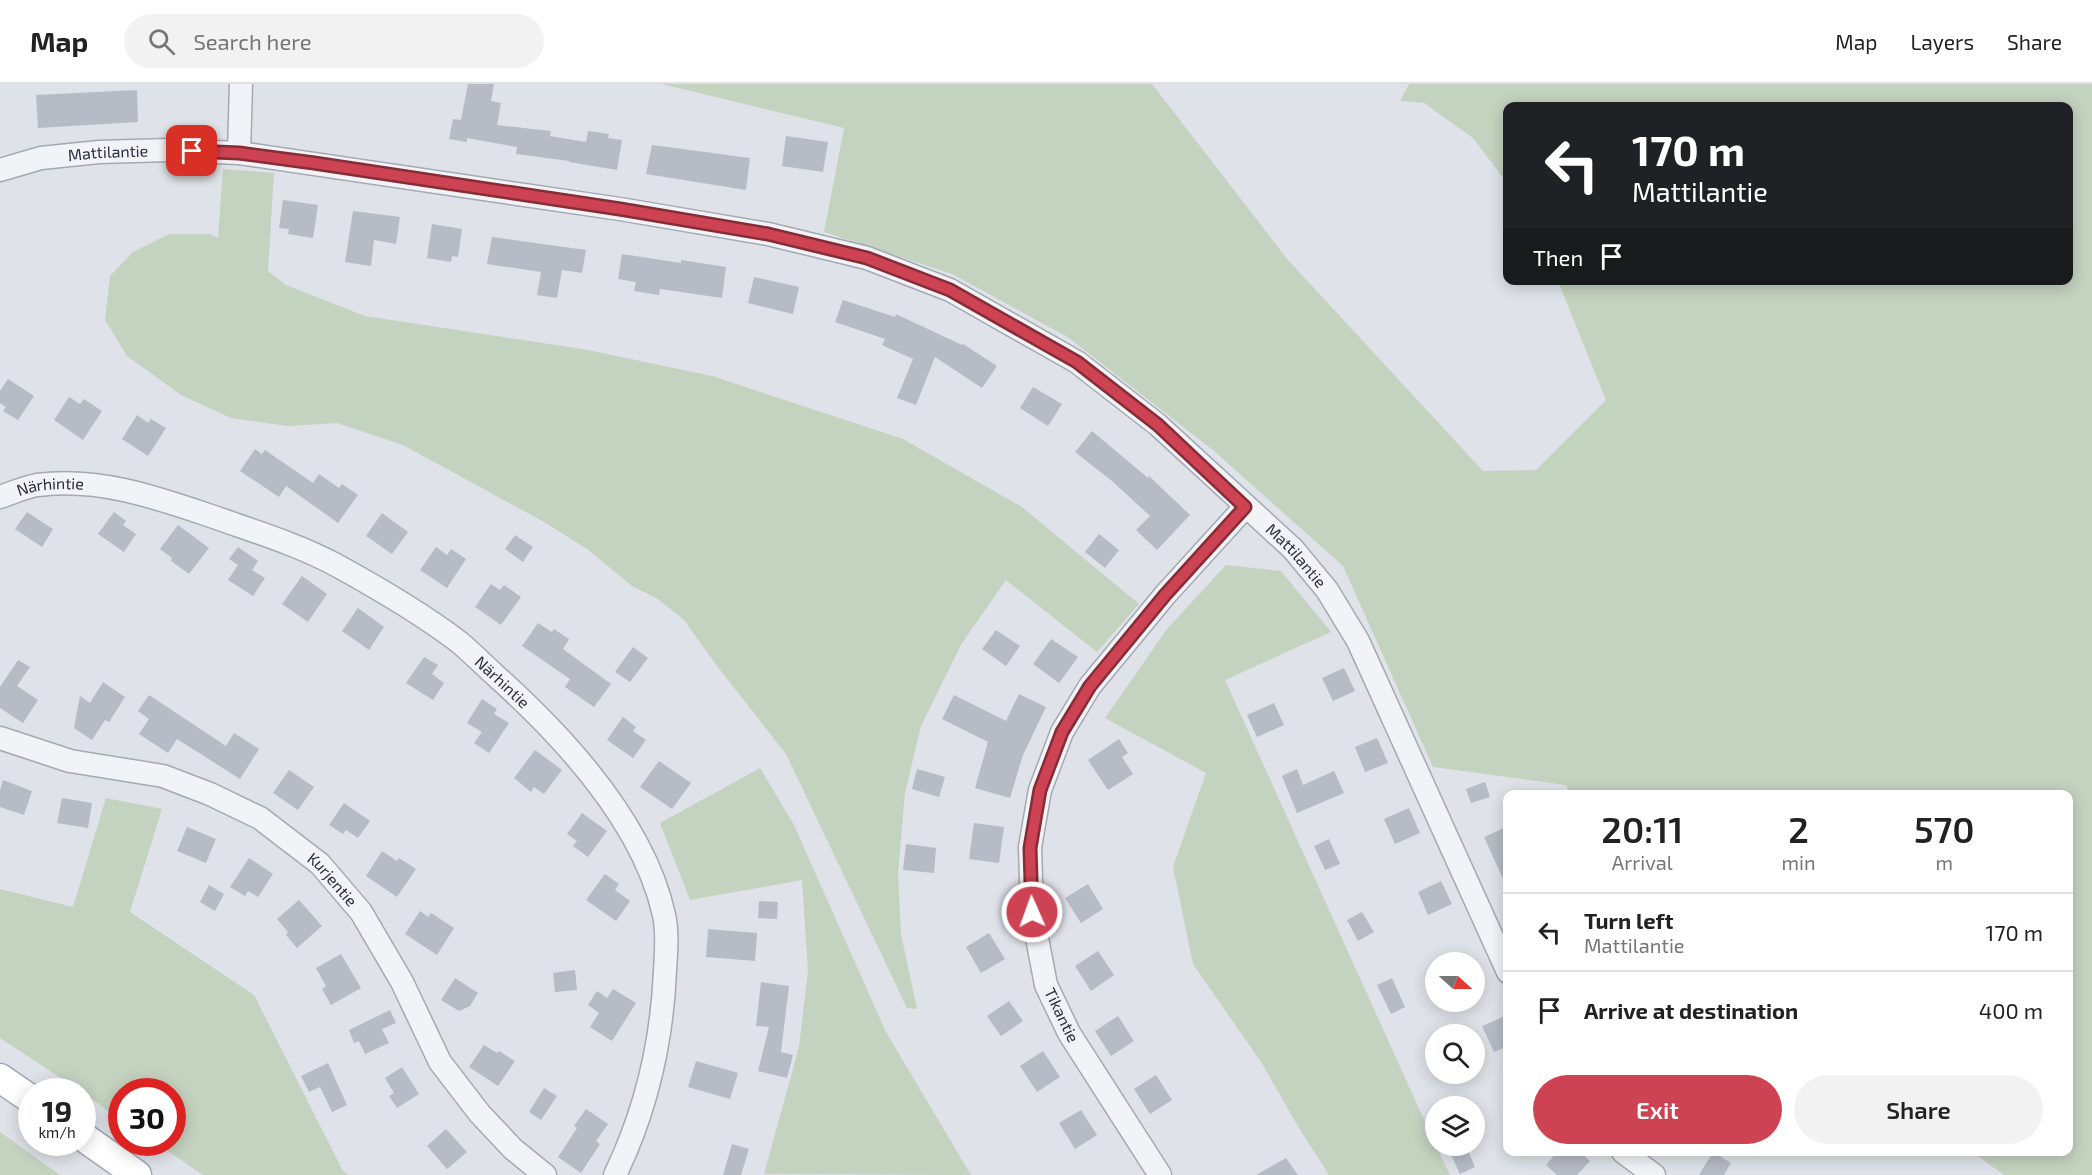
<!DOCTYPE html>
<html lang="en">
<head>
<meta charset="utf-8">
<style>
	body { margin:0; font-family:"Exo 2",sans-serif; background:#f2f2f2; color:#222; height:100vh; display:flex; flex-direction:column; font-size:22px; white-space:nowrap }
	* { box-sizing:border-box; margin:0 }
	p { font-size:20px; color:#767676 }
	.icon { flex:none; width:33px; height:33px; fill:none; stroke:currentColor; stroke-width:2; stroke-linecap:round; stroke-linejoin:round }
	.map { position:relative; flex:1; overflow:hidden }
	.drawer { position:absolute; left:1503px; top:706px; width:570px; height:366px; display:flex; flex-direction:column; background:#fff; border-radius:12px; box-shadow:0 3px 15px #0003 }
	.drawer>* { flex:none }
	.hud { position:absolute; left:1503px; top:18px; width:570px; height:183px; border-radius:12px; box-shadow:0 3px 15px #0003; background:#202124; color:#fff; overflow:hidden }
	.needle { width:39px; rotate:111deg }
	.tools { position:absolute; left:1425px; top:868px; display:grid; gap:12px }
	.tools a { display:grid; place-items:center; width:60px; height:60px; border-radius:50%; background:#fff; box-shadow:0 3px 15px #0003; font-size:30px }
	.speed { position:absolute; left:18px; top:994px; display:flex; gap:12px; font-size:30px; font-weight:700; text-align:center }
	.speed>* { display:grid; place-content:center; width:78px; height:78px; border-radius:50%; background:#fff; box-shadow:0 3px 15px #0003; line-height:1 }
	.speed small { font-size:15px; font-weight:400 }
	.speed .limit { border:9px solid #d22; background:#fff; color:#111 }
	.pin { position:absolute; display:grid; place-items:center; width:51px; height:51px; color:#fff; margin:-26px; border-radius:12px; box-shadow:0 3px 9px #0006 }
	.me { position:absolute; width:66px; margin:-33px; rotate:358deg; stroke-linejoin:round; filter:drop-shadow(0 0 4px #0008) }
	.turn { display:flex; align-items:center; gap:21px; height:126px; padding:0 30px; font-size:27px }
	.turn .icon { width:78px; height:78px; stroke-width:2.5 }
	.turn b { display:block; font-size:42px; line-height:51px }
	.then { display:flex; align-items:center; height:57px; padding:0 30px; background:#0003; gap:12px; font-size:22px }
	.eta { display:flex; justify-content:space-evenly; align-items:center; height:102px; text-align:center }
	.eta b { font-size:36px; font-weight:600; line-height:42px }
	.cta { display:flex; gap:12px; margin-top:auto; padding:12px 30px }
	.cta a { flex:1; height:69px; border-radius:36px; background:#ce4353; color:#fff; font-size:24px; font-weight:600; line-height:69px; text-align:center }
	.cta a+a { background:#f2f2f2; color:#222 }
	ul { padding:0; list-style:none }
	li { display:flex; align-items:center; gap:18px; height:78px; padding:0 30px; border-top:2px solid #e0e0e0 }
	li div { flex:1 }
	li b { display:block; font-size:22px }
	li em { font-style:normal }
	header { display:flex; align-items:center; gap:36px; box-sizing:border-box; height:84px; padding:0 30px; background:#fff; border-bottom:2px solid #e0e0e0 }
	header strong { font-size:28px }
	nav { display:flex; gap:33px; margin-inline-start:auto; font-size:21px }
	.search { width:420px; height:54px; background:#f2f2f2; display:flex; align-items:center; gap:15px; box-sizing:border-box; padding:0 21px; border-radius:33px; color:#767676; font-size:22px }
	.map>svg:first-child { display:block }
	.green { fill:#c4d2c0 }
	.building { fill:#b6bbc5 }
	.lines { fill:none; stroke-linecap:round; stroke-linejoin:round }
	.minor-casing { stroke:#a4a9b2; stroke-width:25 }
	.major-casing { stroke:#9ea6b4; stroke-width:31 }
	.minor { stroke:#f1f3f6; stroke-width:22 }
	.major { stroke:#fff; stroke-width:28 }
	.route-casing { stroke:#862c36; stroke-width:15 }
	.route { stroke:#ce4353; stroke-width:10 }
	.labels { text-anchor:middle; stroke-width:6; stroke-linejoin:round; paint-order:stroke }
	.street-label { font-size:16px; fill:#282f3f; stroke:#eef1f6 }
</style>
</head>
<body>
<header>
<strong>Map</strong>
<div class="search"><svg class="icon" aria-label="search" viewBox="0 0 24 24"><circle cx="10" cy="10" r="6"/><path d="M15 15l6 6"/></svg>Search here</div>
<nav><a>Map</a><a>Layers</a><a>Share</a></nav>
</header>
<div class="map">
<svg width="2092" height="1091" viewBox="0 0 2092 1091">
	<rect width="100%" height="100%" fill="#dfe2e8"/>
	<!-- green -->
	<g class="green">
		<polygon points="662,0 1152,0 1288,176 1483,387 1536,386 1606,316 1558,197 2068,196 2068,22 1508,22 1507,99 1473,54 1424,19 1400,17 1409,0 2092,0 2092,1091 2004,1091 1972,1068 2068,1068 2068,711 1570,711 1566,701 1433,683 1343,482 1214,367 1069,254 952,190 824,148 844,44"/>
		<polygon points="223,85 274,89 268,187 286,201 365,232 588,266 712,292 903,355 1022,423 1139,520 1097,568 1006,496 962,559 921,642 905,709 898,789 901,850 917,925 907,924 786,670 717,582 684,536 658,515 632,502 587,465 544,438 403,361 337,339 288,342 231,334 181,311 127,272 105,236 110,192 133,168 169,150 210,150 218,154"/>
		<polygon points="1226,481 1281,487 1331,548 1225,596 1436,1062 1450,1091 1329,1091 1299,1044 1261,978 1193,880 1173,783 1206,689 1105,634 1167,545"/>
		<polygon points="760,684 794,741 886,948 971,1091 764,1090 799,963 808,887 802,796 690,816 660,739"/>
		<polygon points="106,714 162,725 130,828 254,911 343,1087 349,1091 203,1091 156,1059 172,1059 172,1008 122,1008 121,1036 82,1008 0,954 0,805 73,823"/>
		<polygon points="0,1048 60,1091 0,1091"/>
	</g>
	<!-- building -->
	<g class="building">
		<polygon points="468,0 494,0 491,17 501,19 497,41 551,47 550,52 586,58 588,47 609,50 608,54 622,56 617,86 569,78 569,77 516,70 517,63 467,54 467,58 449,55 453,35 461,36"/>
		<polygon points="137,6 138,38 38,44 36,11"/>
		<polygon points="786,52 828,58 823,88 782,82"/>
		<polygon points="652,61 750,74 746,106 646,90"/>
		<polygon points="283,116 318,121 313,154 288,150 289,145 279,144"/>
		<polygon points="353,127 400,133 396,160 374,156 371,182 345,178"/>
		<polygon points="432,140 462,145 458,173 452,172 451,178 427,174"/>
		<polygon points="492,153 586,166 582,189 562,186 557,214 537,211 541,188 487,180"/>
		<polygon points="622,170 681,179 681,176 726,183 722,214 660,205 659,211 634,207 636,198 618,195"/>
		<polygon points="754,193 799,203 793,230 748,219"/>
		<polygon points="843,216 895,233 896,230 962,261 963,260 997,282 982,304 935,273 916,321 897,314 913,275 882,261 885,255 835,238"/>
		<polygon points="8,295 34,312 18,336 3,327 6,323 0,319 0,307"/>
		<polygon points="1033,303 1062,320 1048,342 1020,324"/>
		<polygon points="69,313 80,320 84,315 102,327 83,356 54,336"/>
		<polygon points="137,331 148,339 151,335 166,344 148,372 122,355"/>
		<polygon points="1092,347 1148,394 1149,392 1190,431 1157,466 1136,446 1150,432 1112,397 1075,368"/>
		<polygon points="255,365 262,370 265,366 313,399 319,390 339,404 342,400 358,411 338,439 286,402 279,413 240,387"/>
		<polygon points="27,428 53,445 42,463 15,445"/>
		<polygon points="114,428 126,437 123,441 136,450 124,468 98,450"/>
		<polygon points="382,429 408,448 392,470 366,452"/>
		<polygon points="178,441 209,464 189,490 171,477 172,474 160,465"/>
		<polygon points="1099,450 1119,466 1105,484 1085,468"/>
		<polygon points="515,451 533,463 523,478 505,465"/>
		<polygon points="238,463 258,477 252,486 265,494 253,512 228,496 238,481 229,475"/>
		<polygon points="436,463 447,471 451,465 466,475 447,504 420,486"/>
		<polygon points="302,492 327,510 308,538 282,520"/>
		<polygon points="491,500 500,506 504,501 521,513 501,541 475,523"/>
		<polygon points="358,524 384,543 369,566 342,547"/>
		<polygon points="538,539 552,548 554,545 569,555 563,565 611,600 594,623 565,603 570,595 522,562"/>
		<polygon points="996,546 1020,562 1006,582 982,565"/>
		<polygon points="1051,555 1078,573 1059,599 1033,580"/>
		<polygon points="633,563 648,574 630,598 615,588"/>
		<polygon points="424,573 438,581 432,590 444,599 433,616 406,599"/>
		<polygon points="18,576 30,583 17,602 38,616 23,639 0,624 0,603"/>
		<polygon points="1344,584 1355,607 1333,617 1322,594"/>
		<polygon points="103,598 125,613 109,638 105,636 92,656 74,644 80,612 90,619"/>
		<polygon points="1019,610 1046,623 1023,671 1010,714 975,704 988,658 942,635 954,611 1006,637"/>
		<polygon points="149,611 226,662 234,649 259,665 240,695 177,655 168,669 139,650 149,635 138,627"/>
		<polygon points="482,615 497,625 494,630 509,639 489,669 474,659 482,648 467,639"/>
		<polygon points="1274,619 1284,641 1257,653 1247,631"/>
		<polygon points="623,633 636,643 633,647 646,656 633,674 607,656"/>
		<polygon points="1377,654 1388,679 1365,688 1355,663"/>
		<polygon points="1119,655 1128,669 1122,673 1133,690 1108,706 1088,676"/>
		<polygon points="535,666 562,686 544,710 534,703 531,708 514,694"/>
		<polygon points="659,677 691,699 672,725 640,703"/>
		<polygon points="917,685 945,693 939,713 912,705"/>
		<polygon points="1297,685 1303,701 1334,687 1344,709 1297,729 1282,692"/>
		<polygon points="289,686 314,703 298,726 273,709"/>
		<polygon points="3,696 32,707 24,731 0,723 0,706"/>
		<polygon points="1485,698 1490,713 1471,719 1466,705"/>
		<polygon points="62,714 92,719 88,744 57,739"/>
		<polygon points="344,719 370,737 358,754 346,746 343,750 329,741"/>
		<polygon points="1409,724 1420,749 1395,760 1384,735"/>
		<polygon points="582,729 607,747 588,773 573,762 577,757 567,750"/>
		<polygon points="974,739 1004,743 999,779 969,775"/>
		<polygon points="1508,742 1508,806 1484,753"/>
		<polygon points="187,743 216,755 206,779 177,767"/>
		<polygon points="1329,755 1340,780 1325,786 1314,762"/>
		<polygon points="906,760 936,764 934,789 903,786"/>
		<polygon points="382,767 397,777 399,774 416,785 397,813 366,792"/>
		<polygon points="249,774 273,790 258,813 248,807 245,812 230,803"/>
		<polygon points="605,790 619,800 615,806 630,817 616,837 586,816"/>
		<polygon points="1441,797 1452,820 1428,831 1418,808"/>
		<polygon points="1088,800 1103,825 1081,839 1065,814"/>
		<polygon points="209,801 224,810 215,827 200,818"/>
		<polygon points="299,816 322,842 297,864 286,851 288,848 277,835"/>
		<polygon points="759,817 778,818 777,835 758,834"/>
		<polygon points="420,827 428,833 431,829 454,844 437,871 405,850"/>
		<polygon points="1362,828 1374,848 1358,857 1347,836"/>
		<polygon points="708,845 757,849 755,877 706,873"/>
		<polygon points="989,849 1005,875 981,889 966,863"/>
		<polygon points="1098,867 1114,891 1091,907 1075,882"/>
		<polygon points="341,870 361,904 331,921 322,905 326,902 316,884"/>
		<polygon points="575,886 577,906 555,908 553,889"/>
		<polygon points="455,894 478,909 470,922 459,927 441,916"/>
		<polygon points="1392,894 1405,923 1391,930 1377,901"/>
		<polygon points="761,898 789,902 781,968 793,971 787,994 758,987 769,943 756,942"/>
		<polygon points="613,905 636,919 612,957 590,943 599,929 588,921 597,907 607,914"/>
		<polygon points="1009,917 1023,937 1001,952 987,932"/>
		<polygon points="390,926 396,939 382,945 389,959 365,970 359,957 354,959 349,946"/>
		<polygon points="1508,931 1508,962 1494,968 1482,942"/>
		<polygon points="1118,932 1134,957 1111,972 1095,947"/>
		<polygon points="484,961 497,969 499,967 515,977 498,1002 469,983"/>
		<polygon points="1043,967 1060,993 1037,1008 1020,982"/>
		<polygon points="696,977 738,989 730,1015 688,1003"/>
		<polygon points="328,979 347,1021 332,1028 320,1003 309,1008 301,992"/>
		<polygon points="402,983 419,1010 397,1024 389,1012 394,1009 385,994"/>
		<polygon points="1156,991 1172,1016 1150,1030 1134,1005"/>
		<polygon points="544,1004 557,1012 541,1036 529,1028"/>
		<polygon points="586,1025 608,1040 596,1057 600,1060 581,1089 558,1073 577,1044 574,1042"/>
		<polygon points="1081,1026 1097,1051 1075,1065 1059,1039"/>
		<polygon points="446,1045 467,1068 447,1085 427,1062"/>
		<polygon points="732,1060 749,1065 741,1091 723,1091"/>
		<polygon points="1447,1062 1466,1062 1475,1083 1460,1090"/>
		<polygon points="1557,1068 1580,1068 1590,1077 1577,1091 1557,1091 1546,1081"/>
		<polygon points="1713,1068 1731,1079 1724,1091 1699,1091"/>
		<polygon points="1286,1074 1298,1091 1256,1091"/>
	</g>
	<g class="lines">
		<!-- minor casing -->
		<g class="minor-casing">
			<g id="minor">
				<polyline points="239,69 241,0"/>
				<path id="s1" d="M0 86 41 74 99 68 169 66 239 69 620 125 768 150 867 174 950 206 1077 278 1158 341 1293 465 1327 506 1358 557 1508 888"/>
				<path id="s2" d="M0 413C12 409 25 403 37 401 98 393 155 413 211 432 253 447 297 460 336 481 378 504 421 529 459 558 472 569 484 581 496 592 564 653 644 740 664 831 668 848 666 869 665 887 662 957 646 1027 615 1091"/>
				<path id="s3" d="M0 654 70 677 163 692 210 710 260 734 320 780 361 828 402 898 440 978 480 1030 513 1065 545 1091"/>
				<polyline points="1623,1068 1654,1091"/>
				<polyline points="1160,1091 1069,949 1046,901 1032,828 1030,763 1040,706 1062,648 1090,602 1165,511 1245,423"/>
			</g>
		</g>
		<!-- major casing -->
		<g class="major-casing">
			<g id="major">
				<polyline points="0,994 32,1016"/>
				<polyline points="82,1052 137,1091"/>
			</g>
		</g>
		<!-- minor -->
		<use href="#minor" class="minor"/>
		<!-- major -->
		<use href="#major" class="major"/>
	</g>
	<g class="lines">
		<!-- route casing -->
		<g class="route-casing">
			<polyline id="route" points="192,67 239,69 314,79 620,125 768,150 867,174 950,206 1077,278 1158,341 1245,423 1165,511 1090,602 1062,648 1040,706 1030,764 1032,828"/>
		</g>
		<!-- route -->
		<use href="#route" class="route"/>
	</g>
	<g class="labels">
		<!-- street labels -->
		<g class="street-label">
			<text dy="6" stroke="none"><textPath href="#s1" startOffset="110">Mattilantie</textPath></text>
			<text dy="6" stroke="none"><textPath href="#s2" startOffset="52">Närhintie</textPath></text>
			<text dy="6" stroke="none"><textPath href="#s1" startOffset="1406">Mattilantie</textPath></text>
			<text dy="6" stroke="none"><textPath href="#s2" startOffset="556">Närhintie</textPath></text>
			<text dy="6" stroke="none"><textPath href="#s3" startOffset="369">Kurjentie</textPath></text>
			<text transform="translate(1062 931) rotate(64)" y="6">Tikantie</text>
		</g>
	</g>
</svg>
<div class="tools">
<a><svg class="needle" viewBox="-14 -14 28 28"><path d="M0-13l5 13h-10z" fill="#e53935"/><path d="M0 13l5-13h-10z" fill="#767676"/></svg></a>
<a><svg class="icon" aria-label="search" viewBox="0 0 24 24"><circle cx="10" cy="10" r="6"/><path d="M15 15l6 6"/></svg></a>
<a><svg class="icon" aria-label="layers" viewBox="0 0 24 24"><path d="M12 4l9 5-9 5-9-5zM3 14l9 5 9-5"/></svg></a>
</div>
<div class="speed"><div>19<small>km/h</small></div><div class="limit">30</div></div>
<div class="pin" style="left:192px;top:67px;background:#d93025"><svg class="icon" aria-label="arrive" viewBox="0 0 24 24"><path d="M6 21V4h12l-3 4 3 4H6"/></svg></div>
<svg class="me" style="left:1032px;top:828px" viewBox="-20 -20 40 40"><circle r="17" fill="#ce4353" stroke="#fff" stroke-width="3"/><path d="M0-11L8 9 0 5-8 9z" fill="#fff"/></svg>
<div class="hud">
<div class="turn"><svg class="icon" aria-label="left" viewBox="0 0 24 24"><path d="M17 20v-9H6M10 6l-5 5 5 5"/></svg><div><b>170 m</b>Mattilantie</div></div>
<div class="then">Then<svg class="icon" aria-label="arrive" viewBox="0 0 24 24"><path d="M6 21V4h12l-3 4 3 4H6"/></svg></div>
</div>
<section class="drawer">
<div class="eta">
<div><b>20:11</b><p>Arrival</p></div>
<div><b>2</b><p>min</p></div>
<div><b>570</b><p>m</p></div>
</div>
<ul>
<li><svg class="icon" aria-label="left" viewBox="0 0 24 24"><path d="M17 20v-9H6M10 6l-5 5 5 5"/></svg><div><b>Turn left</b><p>Mattilantie</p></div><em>170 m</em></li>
<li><svg class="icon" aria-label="arrive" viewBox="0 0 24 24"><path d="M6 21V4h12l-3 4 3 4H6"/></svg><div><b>Arrive at destination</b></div><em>400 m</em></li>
</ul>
<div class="cta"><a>Exit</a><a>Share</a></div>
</section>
</div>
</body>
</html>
